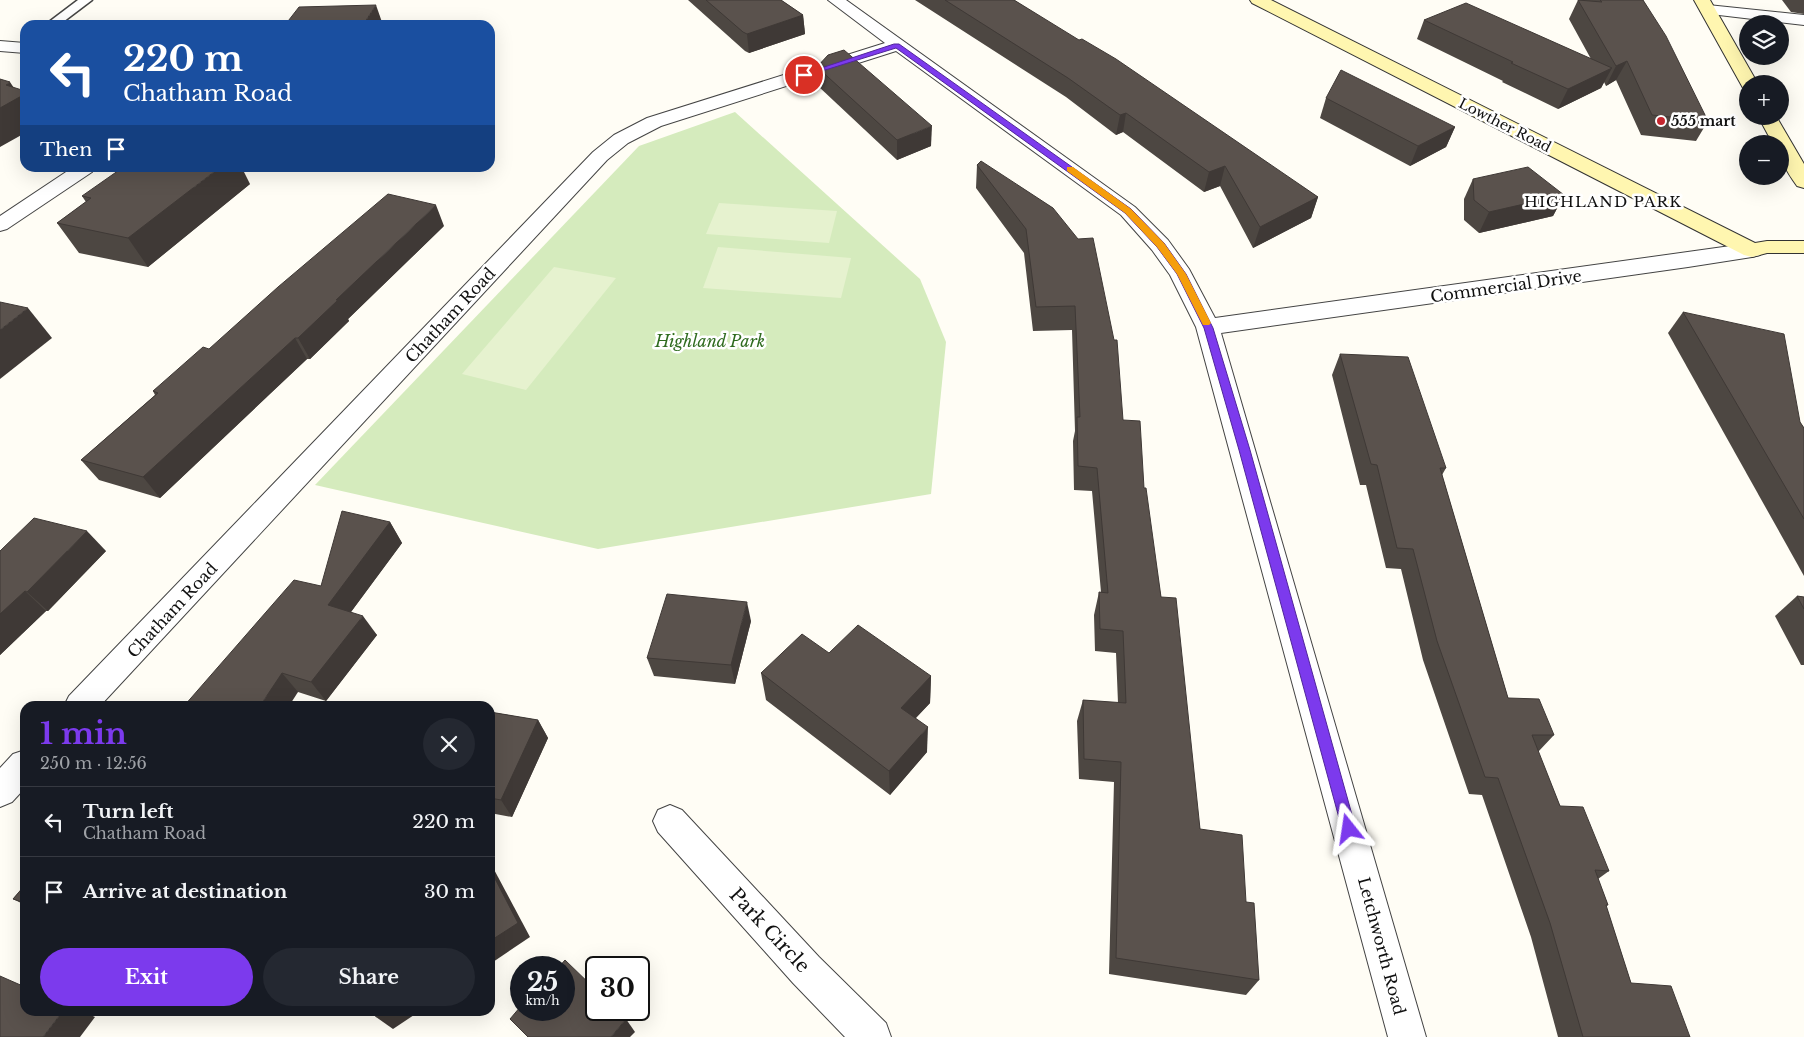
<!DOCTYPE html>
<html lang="en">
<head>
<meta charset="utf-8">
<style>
	body { margin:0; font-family:"Libre Baskerville",serif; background:#242831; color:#f1f3f6; height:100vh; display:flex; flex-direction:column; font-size:19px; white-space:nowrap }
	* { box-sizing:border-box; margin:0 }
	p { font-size:16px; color:#9ea1a6 }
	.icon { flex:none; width:28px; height:28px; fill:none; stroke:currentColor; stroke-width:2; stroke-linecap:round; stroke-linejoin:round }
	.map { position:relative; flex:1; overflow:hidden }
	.drawer { position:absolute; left:20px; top:701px; width:475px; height:315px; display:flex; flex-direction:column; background:#171b24; border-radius:15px; box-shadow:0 5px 20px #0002 }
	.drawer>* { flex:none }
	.banner { position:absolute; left:20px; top:20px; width:475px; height:152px; border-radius:15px; box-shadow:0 5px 20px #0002; background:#1a4fa0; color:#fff; overflow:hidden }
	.fabs { position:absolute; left:1739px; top:15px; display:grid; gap:10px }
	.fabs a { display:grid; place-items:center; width:50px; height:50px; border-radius:50%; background:#171b24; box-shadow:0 5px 20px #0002; font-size:25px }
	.speed { position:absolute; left:510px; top:956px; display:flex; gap:10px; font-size:25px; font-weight:700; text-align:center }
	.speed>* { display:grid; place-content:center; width:65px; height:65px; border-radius:50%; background:#171b24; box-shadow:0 5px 20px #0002; line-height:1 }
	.speed small { font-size:12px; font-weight:400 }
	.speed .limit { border:2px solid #111; border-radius:8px; background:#fff; color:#111 }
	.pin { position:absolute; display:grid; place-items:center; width:42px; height:42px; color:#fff; margin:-21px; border:2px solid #fff; border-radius:50%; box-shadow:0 1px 5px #0007 }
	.me { position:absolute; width:55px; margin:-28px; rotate:345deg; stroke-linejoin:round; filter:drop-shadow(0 0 4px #0008) }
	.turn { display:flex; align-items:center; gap:18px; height:105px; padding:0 20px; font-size:22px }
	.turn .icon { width:65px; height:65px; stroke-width:2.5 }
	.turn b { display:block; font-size:35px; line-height:42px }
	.then { display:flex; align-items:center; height:48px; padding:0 20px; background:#0003; gap:10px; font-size:19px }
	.round { display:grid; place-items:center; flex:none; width:52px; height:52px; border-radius:26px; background:#242831 }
	.summary { display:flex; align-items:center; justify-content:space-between; height:85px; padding:0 20px }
	h1 { font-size:30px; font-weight:700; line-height:38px; color:#7c3aed }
	.cta { display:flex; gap:10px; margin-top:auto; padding:10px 20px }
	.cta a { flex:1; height:58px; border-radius:30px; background:#7c3aed; color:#fff; font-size:20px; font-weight:700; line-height:58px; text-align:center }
	.cta a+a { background:#242831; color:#f1f3f6 }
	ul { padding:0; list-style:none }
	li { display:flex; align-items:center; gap:15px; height:70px; padding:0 20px; border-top:1px solid #363941 }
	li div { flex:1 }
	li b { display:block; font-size:19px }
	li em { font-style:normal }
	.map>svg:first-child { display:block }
	.green { fill:#d5ebbd }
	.pitch { fill:#e6f2cf }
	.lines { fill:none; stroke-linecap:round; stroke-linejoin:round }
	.service-casing { stroke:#444; stroke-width:3 }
	.minor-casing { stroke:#444; stroke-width:2 }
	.secondary-casing { stroke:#333; stroke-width:2 }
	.service { fill:#fff; fill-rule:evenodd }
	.minor { fill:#fff; fill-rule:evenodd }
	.secondary { fill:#fff6b0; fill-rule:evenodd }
	.wall { fill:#4d4742 }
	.shaded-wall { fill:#3f3936 }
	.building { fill:#5a524d; stroke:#3f3936 }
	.route { fill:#7c3aed; stroke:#51269a }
	.slow { fill:#f59e0b }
	.poi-dot { fill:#c4262e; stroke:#fff; stroke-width:2 }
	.labels { text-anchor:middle; stroke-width:5; stroke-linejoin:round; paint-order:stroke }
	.far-poi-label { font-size:14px; font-weight:bold; fill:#111; stroke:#fff; text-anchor:start }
	.far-street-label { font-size:14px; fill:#111; stroke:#fff }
	.far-neighbourhood-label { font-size:15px; letter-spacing:1px; fill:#111; stroke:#fff }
	.street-label { font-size:16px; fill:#111; stroke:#fff }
	.park-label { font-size:16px; font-style:italic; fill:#2f6b1f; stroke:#fff }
	.near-street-label { font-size:19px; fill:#111; stroke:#fff }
</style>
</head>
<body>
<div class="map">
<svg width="1804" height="1037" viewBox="0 0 1804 1037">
	<rect width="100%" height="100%" fill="#fffdf5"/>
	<!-- green -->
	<polygon class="green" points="735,112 920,279 946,342 931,494 598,549 315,485 639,146"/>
	<!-- pitch -->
	<g class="pitch">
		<polygon points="719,203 837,211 829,243 706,234"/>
		<polygon points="718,247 851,258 841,298 703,288"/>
		<polygon points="554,267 616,278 526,390 462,374"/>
	</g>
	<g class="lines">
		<!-- service casing -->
		<g class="service-casing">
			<polygon id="service" points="78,0 92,0 59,25 45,25"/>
		</g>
		<!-- minor casing -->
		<g class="minor-casing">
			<g id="minor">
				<polygon points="828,0 846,0 1135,207 1168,240 1189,269 1215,318 1752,243 1760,245 1763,250 1760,255 1752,257 1688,267 1221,333 1426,1037 1388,1037 1196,327 1170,275 1152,250 1121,215 896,51 661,126 628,143 607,160 100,706 64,706 69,696 593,152 614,135 647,118 885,43"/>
				<polygon points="1708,5 1804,15 1804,25 1702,13 1700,10 1702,7"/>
				<polygon points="0,41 25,43 25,53 0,51"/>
				<polygon points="72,168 95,168 92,172 7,229 0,231 0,216"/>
				<polygon points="25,750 25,788 12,802 0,807 0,768 13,754"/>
				<polygon points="670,805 682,810 819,957 886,1023 891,1037 845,1037 793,983 658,832 653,821 658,810"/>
			</g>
		</g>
		<!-- secondary casing -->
		<g class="secondary-casing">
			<g id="secondary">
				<polygon points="1250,0 1271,0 1755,243 1767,241 1804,241 1804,253 1767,253 1752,257 1744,255 1252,3"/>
				<polygon points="1694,0 1710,0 1758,84 1748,84 1748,89 1743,88"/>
				<path d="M1758 116H1776L1804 164V188L1797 186C1787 172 1780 161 1780 144H1773Z"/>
			</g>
		</g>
		<!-- service -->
		<use href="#service" class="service"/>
		<!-- minor -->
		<use href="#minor" class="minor"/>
		<!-- secondary -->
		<use href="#secondary" class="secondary"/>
	</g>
	<!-- wall -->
	<g class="wall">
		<polygon points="688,0 781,0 803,15 805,34 749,53 745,51"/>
		<polygon points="915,0 1014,0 1318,197 1311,218 1253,248 1220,186 1204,192 1123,132 1116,135 1066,97"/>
		<polygon points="1578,0 1643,0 1708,121 1696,141 1641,135 1616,80 1606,86 1604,82 1601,88 1558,109 1502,82 1503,81 1417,39 1424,20 1591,59 1569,19"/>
		<polygon points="1782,0 1804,0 1804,14 1791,12"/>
		<polygon points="817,67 931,146 897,160 818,86"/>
		<polygon points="1326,98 1455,127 1446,147 1410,166 1320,118"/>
		<polygon points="977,165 1053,208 1123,420 1144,488 1161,597 1200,829 1246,902 1259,980 1246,995 1109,974 1114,782 1079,779 1077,721 1083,700 1118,703 1116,653 1095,651 1094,615 1099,592 1101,592 1092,491 1074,490 1073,441 1075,431 1072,330 1033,331 1024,253 976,188"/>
		<polygon points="1473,179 1564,195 1553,216 1479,233 1464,220 1464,199"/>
		<polygon points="250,184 148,267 79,253 57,223 86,202 82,196"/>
		<polygon points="444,226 348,319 349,321 310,359 307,359 160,498 99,480 81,460 155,395 153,391 209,349"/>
		<polygon points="1683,312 1800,422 1804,428 1804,576 1668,333"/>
		<polygon points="1340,354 1446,468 1442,475 1508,698 1554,735 1538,752 1560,806 1609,871 1598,879 1608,905 1606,906 1631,983 1690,1037 1558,1037 1531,937 1482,795 1469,794 1423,660 1401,569 1386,568 1366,485 1360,485 1332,375"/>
		<polygon points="390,522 402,543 351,612 377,635 326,701 298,692 184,706 321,586"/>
		<polygon points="0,551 106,551 48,611 46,611 0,655"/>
		<polygon points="1797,596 1804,597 1804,665 1801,665 1775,616"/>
		<polygon points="751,621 735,684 654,676 647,658"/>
		<polygon points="829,653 931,676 930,703 916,718 927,752 890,795 766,700 761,673"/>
		<polygon points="490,712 538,720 548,738 512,817 490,813"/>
		<polygon points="25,885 25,905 13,899"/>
	</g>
	<!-- shaded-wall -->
	<g class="shaded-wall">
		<polygon points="376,5 383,25 363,25"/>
		<polygon points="803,15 805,34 749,53 747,34"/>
		<polygon points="1627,61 1616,80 1606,86 1616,66"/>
		<polygon points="1612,68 1601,88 1558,109 1568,89"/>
		<polygon points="10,82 20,97 25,94 25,133 0,147 0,108 6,85"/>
		<polygon points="1126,113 1123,132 1116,135 1120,115"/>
		<polygon points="932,126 931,146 897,160 897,140"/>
		<polygon points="1455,127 1446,147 1410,166 1418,146"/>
		<polygon points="1225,166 1220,186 1204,192 1209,172"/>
		<polygon points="219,168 242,168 250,184 148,267 128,238"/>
		<polygon points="1564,195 1553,216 1479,233 1489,212"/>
		<polygon points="1318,197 1311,218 1253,248 1260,227"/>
		<polygon points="436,205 444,226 348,319 349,321 310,359 298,338 336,300"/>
		<polygon points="28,308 52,338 0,379 0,330"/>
		<polygon points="295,338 307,359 160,498 143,477"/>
		<polygon points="390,522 402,543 342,624 328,605"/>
		<polygon points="87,531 106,551 48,611 27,592"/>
		<polygon points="25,591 46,611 0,655 0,614"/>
		<polygon points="747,602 751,621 735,684 731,665"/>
		<polygon points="363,616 377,635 326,701 311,682"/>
		<polygon points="282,673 298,692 289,706 260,706"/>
		<polygon points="931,676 930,703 901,733 901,708"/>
		<polygon points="538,720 548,738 512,817 501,800"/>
		<polygon points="928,727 927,752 890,795 889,771"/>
		<polygon points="490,862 530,937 490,964"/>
		<polygon points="63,1011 82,1011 95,1017 80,1037 43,1037"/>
		<polygon points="385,1011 420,1011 393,1029 376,1017"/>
		<polygon points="626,1019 635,1032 630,1037 611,1037"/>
	</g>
	<!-- building -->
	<g class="building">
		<polygon points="706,0 781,0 803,15 747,34 743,32"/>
		<polygon points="945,0 1014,0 1079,40 1082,39 1116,59 1318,197 1260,227 1225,166 1209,172 1126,113 1120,115 1068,78"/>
		<polygon points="1578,0 1602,2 1600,0 1643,0 1666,36 1708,121 1652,115 1627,61 1616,66"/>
		<polygon points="1466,3 1612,68 1568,89 1511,63 1513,62 1424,20"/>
		<polygon points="376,5 363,25 285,25 299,7"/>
		<polygon points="844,50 932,126 897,140 817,67 828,55"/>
		<polygon points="1341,70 1455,127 1418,146 1326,98"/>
		<polygon points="0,79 10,82 6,85 25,91 25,94 0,108"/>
		<polygon points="981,161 1053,208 1078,239 1093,238 1114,340 1117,340 1123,420 1140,421 1144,488 1146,488 1161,597 1176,598 1200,829 1242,835 1246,902 1254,903 1259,980 1116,958 1121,762 1084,759 1083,700 1126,703 1123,631 1100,629 1099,592 1108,593 1097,468 1078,466 1077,417 1080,417 1075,306 1036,307 1026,229 977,165"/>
		<polygon points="1528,167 1564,195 1489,212 1474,200 1473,179"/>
		<polygon points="122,168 219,168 128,238 57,223 91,198 82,196"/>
		<polygon points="388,194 436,205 336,300 338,300 298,338 295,338 143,477 81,460 158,393 153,391 203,347 209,349 278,287"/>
		<polygon points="0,302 28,308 0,330"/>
		<polygon points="1683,312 1784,334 1800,422 1804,428 1804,519"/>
		<polygon points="1340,354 1408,357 1446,468 1440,468 1508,698 1539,699 1554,735 1532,735 1560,806 1583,807 1609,871 1595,870 1608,905 1606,905 1631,983 1671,986 1690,1037 1583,1037 1550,923 1498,778 1485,777 1437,641 1413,549 1397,548 1377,465 1371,464"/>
		<polygon points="342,511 390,522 328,605 363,616 311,682 282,673 260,706 175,706 176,705 184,706 294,580 321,586"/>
		<polygon points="34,518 87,531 27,592 25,591 0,614 0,551"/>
		<polygon points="667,594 747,602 731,665 647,658"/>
		<polygon points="1797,596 1804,597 1804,609"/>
		<polygon points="858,625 931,676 901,708 928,727 889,771 761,673 802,634 829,653"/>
		<polygon points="490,712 538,720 501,800 490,798"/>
		<polygon points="490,869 518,923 490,941"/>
		<polygon points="25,885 25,903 13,899"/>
		<polygon points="565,960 596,990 596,1010 617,1010 626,1019 611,1037 528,1037 510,1019 521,1006 521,1010 564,1010 564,968 558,968"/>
		<polygon points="0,976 25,987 25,1011 63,1011 43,1037 0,1037"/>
		<polygon points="374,1011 385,1011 376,1017"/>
	</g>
	<!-- route -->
	<polygon class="route" points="894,44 899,44 1131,209 1164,243 1186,274 1213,328 1250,450 1356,829 1354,833 1349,835 1344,833 1342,829 1239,450 1204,328 1177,274 1157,247 1125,213 896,48 806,76 800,75"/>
	<!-- slow -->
	<polygon class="slow" points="1067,167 1073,167 1131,209 1164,243 1186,274 1211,323 1209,325 1203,325 1177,274 1157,247 1125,213 1067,171"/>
	<!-- markers -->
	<circle class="poi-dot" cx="1661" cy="121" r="5"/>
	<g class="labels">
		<!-- far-poi labels -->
		<g class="far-poi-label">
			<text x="1671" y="126">555 mart</text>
		</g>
		<!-- far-street labels -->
		<g class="far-street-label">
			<text transform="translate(1505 125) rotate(27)" y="5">Lowther Road</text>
		</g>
		<!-- far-neighbourhood labels -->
		<g class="far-neighbourhood-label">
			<text x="1603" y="207">HIGHLAND PARK</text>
		</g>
		<!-- street labels -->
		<g class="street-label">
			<text transform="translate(1506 286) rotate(-8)" y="6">Commercial Drive</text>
			<text transform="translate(450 315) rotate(-47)" y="6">Chatham Road</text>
			<text transform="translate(172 610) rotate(-47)" y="6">Chatham Road</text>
			<text transform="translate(1382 946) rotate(75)" y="6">Letchworth Road</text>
		</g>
		<!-- park labels -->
		<g class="park-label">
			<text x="710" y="347">Highland Park</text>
		</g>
		<!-- near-street labels -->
		<g class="near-street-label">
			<text transform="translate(770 930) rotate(47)" y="7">Park Circle</text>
		</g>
	</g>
</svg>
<div class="fabs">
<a><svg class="icon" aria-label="layers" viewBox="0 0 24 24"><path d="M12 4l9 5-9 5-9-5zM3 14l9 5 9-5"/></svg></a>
<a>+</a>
<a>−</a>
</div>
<div class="speed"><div>25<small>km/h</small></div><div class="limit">30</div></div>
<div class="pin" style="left:804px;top:75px;background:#d93025"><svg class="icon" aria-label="arrive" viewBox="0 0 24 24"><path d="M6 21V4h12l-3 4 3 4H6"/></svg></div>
<svg class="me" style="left:1349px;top:829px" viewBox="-20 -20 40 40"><path d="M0-17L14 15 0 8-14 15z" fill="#7c3aed" stroke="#fff" stroke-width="4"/></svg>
<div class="banner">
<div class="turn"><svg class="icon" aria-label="left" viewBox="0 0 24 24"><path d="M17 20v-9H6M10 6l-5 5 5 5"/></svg><div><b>220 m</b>Chatham Road</div></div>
<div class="then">Then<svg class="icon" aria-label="arrive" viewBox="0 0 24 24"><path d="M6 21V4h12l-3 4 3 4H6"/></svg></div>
</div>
<section class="drawer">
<div class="summary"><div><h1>1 min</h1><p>250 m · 12:56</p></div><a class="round"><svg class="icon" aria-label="close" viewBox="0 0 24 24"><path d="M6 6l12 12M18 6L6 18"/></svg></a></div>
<ul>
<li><svg class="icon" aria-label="left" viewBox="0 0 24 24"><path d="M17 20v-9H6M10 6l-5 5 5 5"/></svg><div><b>Turn left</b><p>Chatham Road</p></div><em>220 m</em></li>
<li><svg class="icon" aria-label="arrive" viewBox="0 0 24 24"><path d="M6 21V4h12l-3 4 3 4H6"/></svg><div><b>Arrive at destination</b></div><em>30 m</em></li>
</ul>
<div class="cta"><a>Exit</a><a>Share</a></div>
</section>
</div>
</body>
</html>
